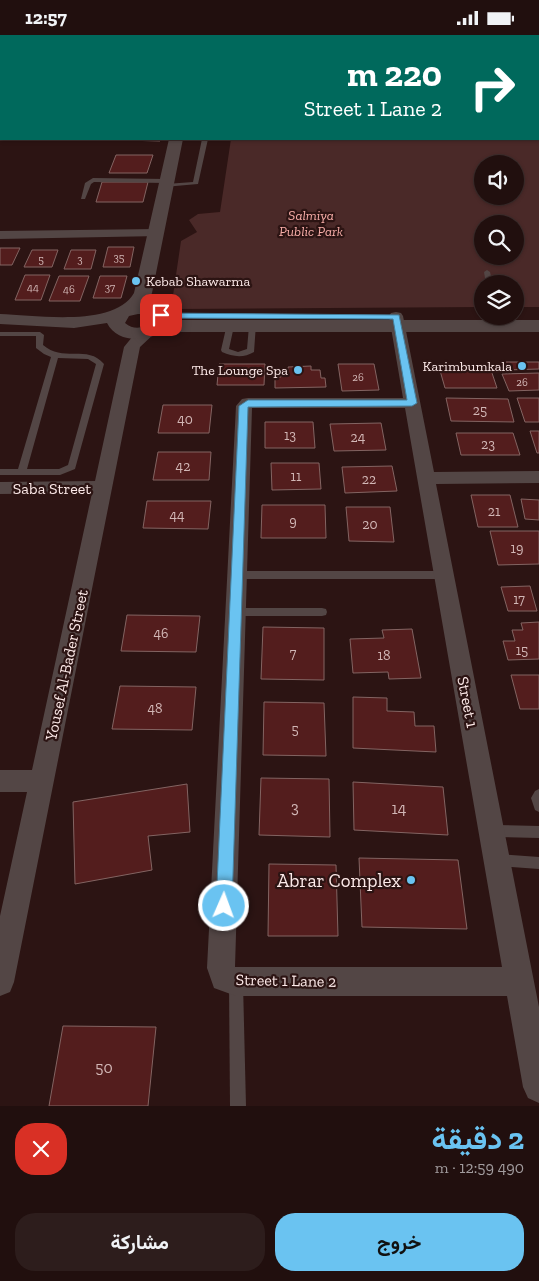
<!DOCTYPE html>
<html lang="ar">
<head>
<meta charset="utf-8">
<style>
	body { margin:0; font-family:"Zilla Slab",Vazirmatn,serif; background:#2d1d1c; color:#f1f3f6; direction:rtl; height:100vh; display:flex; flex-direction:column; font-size:19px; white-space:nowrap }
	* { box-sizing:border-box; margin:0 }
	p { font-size:16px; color:#a29c9e }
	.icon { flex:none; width:28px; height:28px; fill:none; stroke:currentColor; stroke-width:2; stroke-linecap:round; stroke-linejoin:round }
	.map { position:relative; height:1071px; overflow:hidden; direction:ltr }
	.drawer { display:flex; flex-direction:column; background:#210f0e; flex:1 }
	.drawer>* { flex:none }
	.hud { position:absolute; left:0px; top:0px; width:540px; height:105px; box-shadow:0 1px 4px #0004,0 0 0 1px #3e2f2e; direction:rtl; background:#00695c; color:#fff; overflow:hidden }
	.fabs { position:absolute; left:474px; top:120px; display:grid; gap:10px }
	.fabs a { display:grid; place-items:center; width:50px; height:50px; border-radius:50%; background:#210f0e; box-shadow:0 1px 4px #0004,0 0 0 1px #3e2f2e; font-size:25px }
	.pin { position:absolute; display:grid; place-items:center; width:42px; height:42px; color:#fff; margin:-21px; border-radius:10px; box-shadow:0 2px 8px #0006 }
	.me { position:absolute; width:55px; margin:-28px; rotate:2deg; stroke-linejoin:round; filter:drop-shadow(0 0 4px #0008) }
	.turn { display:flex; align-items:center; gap:18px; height:105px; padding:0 15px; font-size:22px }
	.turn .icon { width:65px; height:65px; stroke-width:2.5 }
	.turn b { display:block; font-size:35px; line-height:42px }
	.round { display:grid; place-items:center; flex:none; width:52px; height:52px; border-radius:20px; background:#2d1d1c }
	.overview { display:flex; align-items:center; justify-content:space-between; height:85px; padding:0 15px }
	h1 { font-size:30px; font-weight:700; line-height:38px; color:#6ac3f1 }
	.primary-button { display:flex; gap:10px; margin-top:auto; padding:10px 15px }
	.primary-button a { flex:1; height:58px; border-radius:20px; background:#6ac3f1; color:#111; font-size:20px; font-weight:700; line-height:58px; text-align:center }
	.primary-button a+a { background:#2d1d1c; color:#f1f3f6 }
	.status { display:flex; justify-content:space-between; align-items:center; height:35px; padding:0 25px; background:#210f0e; direction:ltr }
	.status svg { height:14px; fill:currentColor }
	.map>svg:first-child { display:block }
	.green { fill:#4a2928; fill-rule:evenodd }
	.building { fill:#531d1d; stroke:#836462 }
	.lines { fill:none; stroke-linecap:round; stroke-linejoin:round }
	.service { fill:#534645; fill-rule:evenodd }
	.minor { fill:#534645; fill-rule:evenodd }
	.tertiary { fill:#534645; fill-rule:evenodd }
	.route { fill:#6ac3f1; stroke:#457f9d }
	.poi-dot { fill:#6ac3f1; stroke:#2c1413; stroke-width:2 }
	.labels { text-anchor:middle; stroke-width:4.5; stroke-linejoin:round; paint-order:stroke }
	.far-number-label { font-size:11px; fill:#d2b7b6 }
	.far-park-label { font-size:14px; font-style:italic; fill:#f9aea9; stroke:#2c1413 }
	.far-poi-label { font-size:14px; fill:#fdeae9; stroke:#2c1413; text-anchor:end }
	.number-label { font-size:14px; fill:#d2b7b6 }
	.street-label { font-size:16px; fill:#fdeae9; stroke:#2c1413 }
	.near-number-label { font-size:16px; fill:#d2b7b6 }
	.near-poi-label { font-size:19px; fill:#fdeae9; stroke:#2c1413; text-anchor:end }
</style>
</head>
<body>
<div class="status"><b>12:57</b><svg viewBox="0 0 49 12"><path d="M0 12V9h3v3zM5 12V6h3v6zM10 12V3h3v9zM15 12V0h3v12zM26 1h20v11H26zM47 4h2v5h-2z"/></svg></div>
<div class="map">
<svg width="539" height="1071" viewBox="0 0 539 1071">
	<rect width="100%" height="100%" fill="#2c1413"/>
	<!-- green -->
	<path class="green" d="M539 54V272H515V249H482V272L171 274 181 206 197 197 189 185 198 179 220 177 231 104H539ZM482 129H515V161H482ZM482 189H515V221H482Z"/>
	<!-- building -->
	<g class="building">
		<polygon points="90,104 161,104 160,106"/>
		<polygon points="116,120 153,120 147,138 109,138"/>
		<polygon points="102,147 148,147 143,167 96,167"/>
		<polygon points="108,212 134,212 130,232 103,232"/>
		<polygon points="0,213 20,213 12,230 0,230"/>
		<polygon points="32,215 58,215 52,232 24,232"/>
		<polygon points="71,215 96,215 91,234 64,234"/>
		<polygon points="25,240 50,240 41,265 15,265"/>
		<polygon points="59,241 89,241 80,266 49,266"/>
		<polygon points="100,241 127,241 121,263 93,263"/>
		<polygon points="503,327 539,327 539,334 505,335"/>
		<polygon points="219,329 265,329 264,350 217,350"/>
		<polygon points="338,329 374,329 379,355 342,356"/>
		<polygon points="311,331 311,335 320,335 321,343 325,343 326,352 275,353 275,342 281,342 280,335 288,335 288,332"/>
		<polygon points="439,332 490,332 497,353 445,353"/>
		<polygon points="539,338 539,355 509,356 502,339"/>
		<polygon points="446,363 508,364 514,387 451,386"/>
		<polygon points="517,363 539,363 539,387 525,387"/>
		<polygon points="163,370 212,370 209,398 158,398"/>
		<polygon points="265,387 313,387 315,413 265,413"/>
		<polygon points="381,388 386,415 334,416 330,389"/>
		<polygon points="530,396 539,396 539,418 537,418"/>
		<polygon points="456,398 513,398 520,420 461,420"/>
		<polygon points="158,417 211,417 209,445 153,445"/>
		<polygon points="271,428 319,428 321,454 272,455"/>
		<polygon points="392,431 397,456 345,458 342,432"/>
		<polygon points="471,460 510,460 518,492 478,492"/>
		<polygon points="521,464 539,465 539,485 525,484"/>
		<polygon points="147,466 211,466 208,494 143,493"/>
		<polygon points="262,470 325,470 326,503 261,503"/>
		<polygon points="346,472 390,472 394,507 349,506"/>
		<polygon points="490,496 539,496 539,529 498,530"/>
		<polygon points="530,551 537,576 508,576 501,552"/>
		<polygon points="127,580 200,581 196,617 121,616"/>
		<polygon points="539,587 539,624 508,625 503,606 515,606 512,595 523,595 521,588"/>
		<polygon points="263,592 324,593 324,645 261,644"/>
		<polygon points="412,594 421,643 389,644 388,637 353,638 350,604 384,603 382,595"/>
		<polygon points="511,640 539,640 539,674 520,674"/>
		<polygon points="120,651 196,652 192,695 112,694"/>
		<polygon points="353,662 387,663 387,676 414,677 415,691 434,691 436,717 353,713"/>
		<polygon points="264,667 324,668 326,721 263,720"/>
		<polygon points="261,743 329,744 330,802 259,800"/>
		<polygon points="353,747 443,752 448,800 354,795"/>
		<polygon points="187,749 190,797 148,801 152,835 75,849 73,767"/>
		<polygon points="359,823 458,825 467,894 362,892"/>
		<polygon points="269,829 336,830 338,901 268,901"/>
		<polygon points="63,991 156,992 148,1071 49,1071"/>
	</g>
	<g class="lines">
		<!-- service -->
		<g class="service">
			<polygon points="202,104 208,104 198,149 164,152 163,151 166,149 193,147"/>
			<polygon points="93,143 167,144 170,146 167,148 94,147 91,149 85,164 81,164 85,148"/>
			<polygon points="487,235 490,237 493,249 486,249 484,237"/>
			<path d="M227 289H233L234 291 229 314 238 317 247 314 249 291 250 289H256L254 317C244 323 233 322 222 317L221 315Z"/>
			<path d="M0 297H40L44 300 43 310C64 328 87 309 104 329L75 434 60 440H0V434H18L51 322 44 319 36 313V301H0ZM58 323 88 324 96 329 68 430 59 434H27Z"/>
			<polygon points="237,536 444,536 449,540 444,544 237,544 232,540"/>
			<polygon points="235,573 322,573 326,574 327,577 326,580 322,581 235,581 231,580 230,577 231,574"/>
			<polygon points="539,754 539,777 535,775 531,763 535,756"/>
			<polygon points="493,790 539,791 539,803 493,802 488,800 487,796 488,792"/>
			<polygon points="498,819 539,822 539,834 498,831 493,830 491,825 493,820"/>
			<polygon points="236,941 241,943 243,948 246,1071 230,1071 229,948 231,943"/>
		</g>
		<!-- minor -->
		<g class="minor">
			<polygon points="28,0 39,0 40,1 29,1"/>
			<polygon points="273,0 281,0 282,1 274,1"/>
			<rect x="345" y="0" width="8" height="1"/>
			<rect x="404" y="0" width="8" height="1"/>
			<polygon points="1,17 1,23 0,24 0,18"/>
			<polygon points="156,194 162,198 160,201 0,204 0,196"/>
			<path d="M396 277 401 278 403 281 434 437 539 436V448L436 449 539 972V1068L528 1063 523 1052 507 961H236L214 953 207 933 236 371 242 364 248 363H403L389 281 391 278ZM252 373H405L502 932H235Z"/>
			<polygon points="149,293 154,294 156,297 140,312 14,947 10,957 0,961 0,881 27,757 0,757 0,735 32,735 92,458 0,459 0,447 95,446 124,312 133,301"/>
		</g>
		<!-- tertiary -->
		<g class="tertiary">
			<rect x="188" y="0" width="10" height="1"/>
			<path d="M169 104H183L152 258 146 269 167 276 171 285H539V297H162C145 307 117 308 107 288L74 293 0 289V279C35 280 114 293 134 258ZM138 279H146L152 283 153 286C144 293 135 296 125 288L129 281Z"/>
		</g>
	</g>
	<!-- route -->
	<polygon class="route" points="158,278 399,280 417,368 412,371 248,372 232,871 229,877 224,879 218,877 216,871 239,371 248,365 407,365 393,284 161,283 158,282"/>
	<!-- markers -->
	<g class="poi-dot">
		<circle cx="136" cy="246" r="5"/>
		<circle cx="522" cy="331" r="5"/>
		<circle cx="298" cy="335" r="5"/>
		<circle cx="411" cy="845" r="5"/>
	</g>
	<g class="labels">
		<!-- far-number labels -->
		<g class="far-number-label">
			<text x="119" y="226">35</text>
			<text x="41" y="228">5</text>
			<text x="80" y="228">3</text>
			<text x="33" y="256">44</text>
			<text x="110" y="256">37</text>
			<text x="69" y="258">46</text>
			<text x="358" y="346">26</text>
			<text x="522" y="351">26</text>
		</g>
		<!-- far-park labels -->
		<g class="far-park-label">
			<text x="311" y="185">Salmiya<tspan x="311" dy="16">Public Park</tspan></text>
		</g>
		<!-- far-poi labels -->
		<g class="far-poi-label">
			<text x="146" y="251" text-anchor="start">Kebab Shawarma</text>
			<text x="512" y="336">Karimbumkala</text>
			<text x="288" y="340">The Lounge Spa</text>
		</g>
		<!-- number labels -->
		<g class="number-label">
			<text x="480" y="380">25</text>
			<text x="185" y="389">40</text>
			<text x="290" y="405">13</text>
			<text x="358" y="407">24</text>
			<text x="488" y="414">23</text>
			<text x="183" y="436">42</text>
			<text x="296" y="446">11</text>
			<text x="369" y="449">22</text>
			<text x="494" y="481">21</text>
			<text x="177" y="485">44</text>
			<text x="293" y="491">9</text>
			<text x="370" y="494">20</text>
			<text x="517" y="518">19</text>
			<text x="519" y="569">17</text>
			<text x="161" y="603">46</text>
			<text x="522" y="620">15</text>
			<text x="293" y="623">7</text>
			<text x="384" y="625">18</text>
			<text x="155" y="678">48</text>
			<text x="295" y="699">5</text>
		</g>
		<!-- street labels -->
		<g class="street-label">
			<text x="52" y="459">Saba Street</text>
			<text transform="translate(66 630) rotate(-78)" y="6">Yousef Al-Bader Street</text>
			<text transform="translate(468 667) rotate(79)" y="6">Street 1</text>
			<text transform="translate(286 945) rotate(1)" y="6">Street 1 Lane 2</text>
		</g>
		<!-- near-number labels -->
		<g class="near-number-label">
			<text x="295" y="778">3</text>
			<text x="399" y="779">14</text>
			<text x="104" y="1038">50</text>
		</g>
		<!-- near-poi labels -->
		<g class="near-poi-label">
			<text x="401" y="852">Abrar Complex</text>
		</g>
	</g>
</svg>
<div class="fabs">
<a><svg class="icon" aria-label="sound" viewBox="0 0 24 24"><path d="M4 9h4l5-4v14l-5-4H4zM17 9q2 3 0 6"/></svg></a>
<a><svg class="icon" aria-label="search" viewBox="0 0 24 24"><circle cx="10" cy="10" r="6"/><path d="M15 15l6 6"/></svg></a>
<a><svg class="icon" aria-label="layers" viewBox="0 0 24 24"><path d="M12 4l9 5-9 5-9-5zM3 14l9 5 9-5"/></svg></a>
</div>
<div class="pin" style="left:161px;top:280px;background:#d93025"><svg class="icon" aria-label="arrive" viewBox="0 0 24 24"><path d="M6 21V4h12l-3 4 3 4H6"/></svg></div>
<svg class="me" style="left:224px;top:871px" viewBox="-20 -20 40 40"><circle r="17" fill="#6ac3f1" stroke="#fff" stroke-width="3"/><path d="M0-11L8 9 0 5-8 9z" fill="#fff"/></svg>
<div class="hud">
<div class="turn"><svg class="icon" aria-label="right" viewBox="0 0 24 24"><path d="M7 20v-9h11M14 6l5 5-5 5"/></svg><div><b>220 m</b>Street 1 Lane 2</div></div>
</div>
</div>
<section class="drawer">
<div class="overview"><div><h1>2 دقيقة</h1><p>490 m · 12:59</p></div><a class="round" style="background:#d93025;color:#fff"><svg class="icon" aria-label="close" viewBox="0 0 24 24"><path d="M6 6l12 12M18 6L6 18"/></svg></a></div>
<div class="primary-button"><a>خروج</a><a>مشاركة</a></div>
</section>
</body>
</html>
